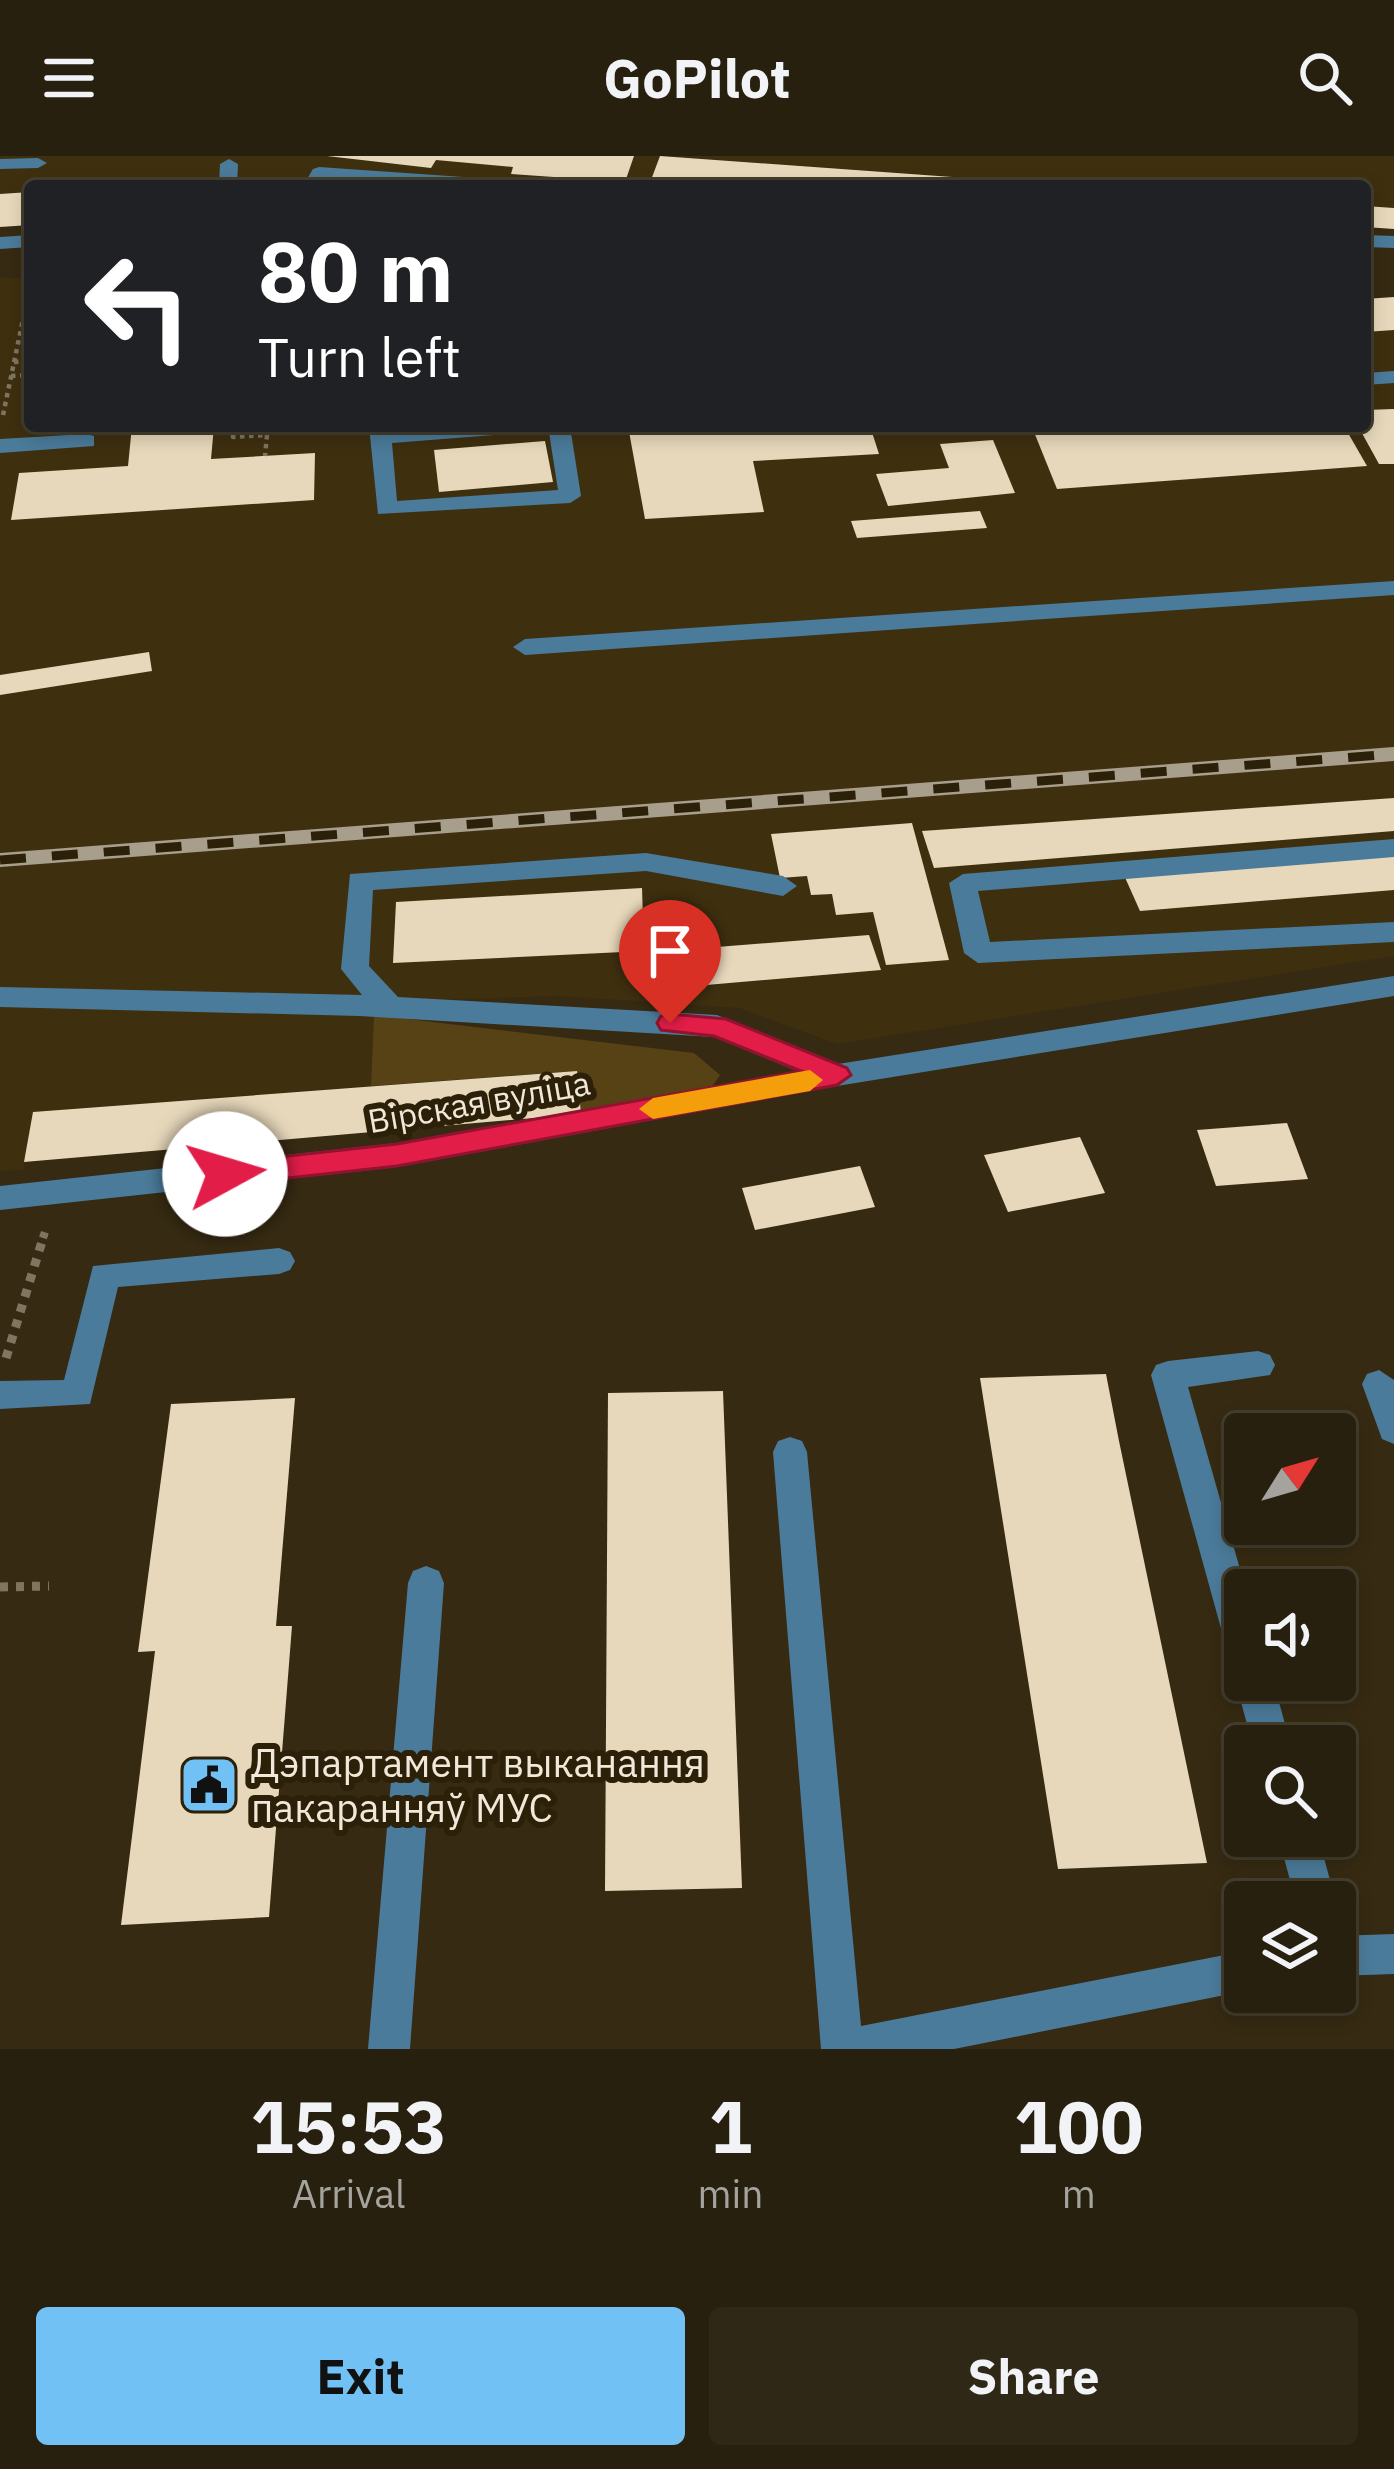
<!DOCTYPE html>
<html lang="en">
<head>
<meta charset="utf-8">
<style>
	body { margin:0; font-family:"IBM Plex Sans",sans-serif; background:#302817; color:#f1f3f6; height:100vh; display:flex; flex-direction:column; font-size:45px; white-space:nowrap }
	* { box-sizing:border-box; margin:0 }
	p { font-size:39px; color:#a5a39e }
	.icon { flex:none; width:66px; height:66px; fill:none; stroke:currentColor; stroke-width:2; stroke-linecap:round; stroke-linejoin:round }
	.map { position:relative; height:1893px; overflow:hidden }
	.details { display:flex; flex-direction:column; background:#28200e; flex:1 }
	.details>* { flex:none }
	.top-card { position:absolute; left:24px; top:24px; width:1347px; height:252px; border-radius:12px; box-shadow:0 6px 18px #0003,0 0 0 3px #443e2e; background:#202124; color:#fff; overflow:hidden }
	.needle { width:78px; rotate:53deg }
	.tools { position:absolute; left:1224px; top:1257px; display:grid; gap:24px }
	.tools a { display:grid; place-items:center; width:132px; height:132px; border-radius:12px; background:#28200e; box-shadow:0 6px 18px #0003,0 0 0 3px #443e2e; font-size:60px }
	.pin { position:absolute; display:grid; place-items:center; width:102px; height:102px; color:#fff; margin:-123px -51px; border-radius:50% 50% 50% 0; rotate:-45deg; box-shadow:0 0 12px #0007 }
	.pin .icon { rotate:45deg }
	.me { position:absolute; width:132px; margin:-66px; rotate:84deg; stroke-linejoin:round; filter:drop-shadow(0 0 9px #0008) }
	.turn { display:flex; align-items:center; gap:42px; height:252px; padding:0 36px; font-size:54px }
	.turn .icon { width:156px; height:156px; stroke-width:2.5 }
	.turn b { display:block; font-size:84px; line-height:102px }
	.eta { display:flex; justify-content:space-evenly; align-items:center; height:204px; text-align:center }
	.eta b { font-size:72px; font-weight:700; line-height:84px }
	.primary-button { display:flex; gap:24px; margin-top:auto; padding:24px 36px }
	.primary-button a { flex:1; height:138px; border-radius:12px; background:#71c1f5; color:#111; font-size:48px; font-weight:700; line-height:138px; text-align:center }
	.primary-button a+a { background:#302817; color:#f1f3f6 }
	header { display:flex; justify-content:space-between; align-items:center; height:156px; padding:0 36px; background:#28200e; font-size:54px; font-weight:700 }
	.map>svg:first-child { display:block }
	.built { fill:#3e2f0f }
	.green { fill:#574216 }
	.building { fill:#e7d8bb }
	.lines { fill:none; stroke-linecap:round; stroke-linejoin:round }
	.path-far2 { stroke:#7f7561; stroke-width:4.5; stroke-dasharray:4.5 4.5; stroke-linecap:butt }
	.path-far1 { stroke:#7f7561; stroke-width:8; stroke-dasharray:6 6; stroke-linecap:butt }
	.path { stroke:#7f7561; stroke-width:9; stroke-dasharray:8 8; stroke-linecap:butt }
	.minor { fill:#4b7b9a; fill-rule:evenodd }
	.rail-casing { stroke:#a79e8b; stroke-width:14 }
	.rail { stroke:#2c2008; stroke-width:9; stroke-dasharray:26; stroke-linecap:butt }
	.route { fill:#e11d48; stroke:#92132f; stroke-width:3 }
	.slow { fill:#f59e0b }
	.labels { text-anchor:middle; stroke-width:12; stroke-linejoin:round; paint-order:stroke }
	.street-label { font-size:33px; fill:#f0e8d9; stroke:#2c2008 }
	.near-poi-label { font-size:39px; fill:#f0e8d9; stroke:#2c2008; text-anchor:start }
</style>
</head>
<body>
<header><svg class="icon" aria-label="menu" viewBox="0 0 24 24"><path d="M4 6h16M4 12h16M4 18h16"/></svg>GoPilot<svg class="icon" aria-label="search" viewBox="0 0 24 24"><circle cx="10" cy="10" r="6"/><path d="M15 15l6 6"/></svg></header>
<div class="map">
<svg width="1394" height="1893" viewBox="0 0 1394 1893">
	<rect width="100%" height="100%" fill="#362a12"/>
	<!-- built -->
	<g class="built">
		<polygon points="0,0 660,0 652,23 700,27 30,30 30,69 0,71"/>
		<polygon points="664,0 1394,0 1394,52 1365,50 1365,30 1085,30"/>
		<polygon points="0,121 30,123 30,270 1365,270 1365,176 1394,174 1394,800 837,888 739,852 559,840 384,845 374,859 371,930 34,956 23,1014 0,1015"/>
	</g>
	<!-- green -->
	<polygon class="green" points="374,859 694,897 720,919 712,931 581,958 576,915 371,930"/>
	<!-- building -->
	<g class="building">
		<polygon points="327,0 634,0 625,26 511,18 513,11 436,4 431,12"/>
		<polygon points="660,0 1036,27 1036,30 699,30 651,24"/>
		<polygon points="30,36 30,69 0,71 0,38"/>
		<polygon points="1365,50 1394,52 1394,73 1365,71"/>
		<polygon points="1394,141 1394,174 1365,176 1365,143"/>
		<polygon points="1394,253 1394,308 1379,308 1358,270 1365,270 1365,254"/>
		<polygon points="132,270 214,270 211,303 315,297 314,344 11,364 19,317 128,310"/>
		<polygon points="628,270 870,270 879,298 753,305 764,356 645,363"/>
		<polygon points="1344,270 1367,310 1057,333 1032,271"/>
		<polygon points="993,284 1015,337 888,350 876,318 949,312 940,288"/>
		<polygon points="545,285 553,326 439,336 434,294"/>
		<polygon points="980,355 987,372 857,382 851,365"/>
		<polygon points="149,496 152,515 0,539 0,519"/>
		<polygon points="1394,642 1394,675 934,712 922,675"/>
		<polygon points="912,667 949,804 886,809 873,756 836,759 832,738 811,739 807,720 780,722 771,678"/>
		<polygon points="1394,698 1394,734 1140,755 1123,717"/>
		<polygon points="642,732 644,795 393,807 396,746"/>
		<polygon points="869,779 881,814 660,833 654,796"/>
		<polygon points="577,915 581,958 24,1006 33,956"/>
		<polygon points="1287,967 1308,1023 1216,1030 1197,974"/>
		<polygon points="1080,981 1105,1037 1008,1056 984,999"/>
		<polygon points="860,1010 875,1051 755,1074 742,1032"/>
		<polygon points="1106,1218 1119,1285 1207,1707 1058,1713 980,1222"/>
		<polygon points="723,1235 742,1732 605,1735 608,1237"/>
		<polygon points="295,1242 276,1470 292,1470 269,1761 121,1769 155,1495 138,1496 171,1248"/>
	</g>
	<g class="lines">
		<!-- path-far2 -->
		<g class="path-far2">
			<polyline points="14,206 30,205"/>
			<polyline points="11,220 30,219"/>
			<polyline points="3,259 30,130"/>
			<polyline points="233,270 233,281 267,279 265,300"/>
		</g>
		<!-- path-far1 -->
		<polyline class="path-far1" points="43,1082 46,1073"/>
		<!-- path -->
		<g class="path">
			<polyline points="6,1202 44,1079"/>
			<polyline points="0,1431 49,1430"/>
		</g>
		<!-- minor -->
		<g class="minor">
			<polygon points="0,3 38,2 47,7 38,12 0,13"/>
			<polygon points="229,3 238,8 237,30 219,30 220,8"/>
			<polygon points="319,11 478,22 487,28 427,30 325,23 321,30 303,30 313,13"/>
			<polygon points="30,79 30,91 0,93 0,81"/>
			<polygon points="1365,79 1394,80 1394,92 1365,91"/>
			<polygon points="1394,215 1394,227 1365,229 1365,217"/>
			<polygon points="369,270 391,270 391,274 545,270 534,276 392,287 397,345 558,334 548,270 570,270 581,340 570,347 378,358"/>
			<polygon points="86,278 94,280 94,290 0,297 0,283"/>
			<polygon points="1394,425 1394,439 525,499 513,491 525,483"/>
			<polygon points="1394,683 1394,701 978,735 990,786 1394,766 1394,786 978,807 964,797 949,727 963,718"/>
			<polygon points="646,697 783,720 797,730 783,740 646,715 373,734 369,810 398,841 717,859 838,908 1394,820 1394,840 837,930 397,1011 0,1054 0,1030 397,987 797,915 714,881 359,860 0,851 0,831 362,839 341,813 350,718"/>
			<polygon points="279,1092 290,1096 295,1105 290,1114 279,1118 118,1131 90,1248 0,1253 0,1225 64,1224 93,1110"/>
			<polygon points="1258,1195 1270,1199 1275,1209 1270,1219 1188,1231 1246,1434 1245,1524 1273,1524 1291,1590 1253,1590 1235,1524 1243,1511 1232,1506 1227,1494 1151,1219 1156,1209 1168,1205"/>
			<polygon points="1379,1214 1394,1224 1394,1288 1382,1283 1362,1228 1367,1218"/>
			<polygon points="790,1281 802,1285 807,1296 861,1870 1245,1795 1245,1835 954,1893 821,1893 773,1296 778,1285"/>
			<polygon points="426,1410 439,1415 444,1427 410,1893 368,1893 408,1427 413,1415"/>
			<polygon points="1278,1680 1318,1680 1336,1746 1335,1748 1296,1746"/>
			<polygon points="1394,1778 1394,1818 1335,1820 1335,1780"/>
		</g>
		<!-- rail casing -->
		<g class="rail-casing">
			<polyline id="rail" points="0,704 1394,598"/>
		</g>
		<!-- rail -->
		<use href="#rail" class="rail"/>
	</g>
	<!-- route -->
	<polygon class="route" points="670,858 726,863 847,912 851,919 837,929 397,1010 225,1029 215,1026 211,1018 215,1010 225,1007 397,988 801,915 714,880 661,874 657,867 661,860"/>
	<!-- slow -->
	<polygon class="slow" points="810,914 823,924 810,935 653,963 639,953 653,942"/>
	<!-- icons -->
	<defs>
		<g id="civic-square" transform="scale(3)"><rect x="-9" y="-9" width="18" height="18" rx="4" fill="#71c1f5" stroke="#2c2008"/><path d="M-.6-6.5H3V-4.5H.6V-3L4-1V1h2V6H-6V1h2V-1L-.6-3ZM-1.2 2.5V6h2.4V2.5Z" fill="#111"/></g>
	</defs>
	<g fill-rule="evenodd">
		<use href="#civic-square" x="209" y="1629"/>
	</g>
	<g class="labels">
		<!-- street labels -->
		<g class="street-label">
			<text transform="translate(479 946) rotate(-10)" y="12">Вірская вуліца</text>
		</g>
		<!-- near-poi labels -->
		<g class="near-poi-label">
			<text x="251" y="1621">Дэпартамент выканання<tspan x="251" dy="45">пакаранняў МУС</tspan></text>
		</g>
	</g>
</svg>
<div class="tools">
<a><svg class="needle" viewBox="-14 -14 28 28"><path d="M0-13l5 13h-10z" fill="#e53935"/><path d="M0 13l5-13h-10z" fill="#a5a39e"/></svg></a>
<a><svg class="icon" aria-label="sound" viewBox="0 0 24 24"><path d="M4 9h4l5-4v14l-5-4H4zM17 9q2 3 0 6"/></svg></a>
<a><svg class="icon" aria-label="search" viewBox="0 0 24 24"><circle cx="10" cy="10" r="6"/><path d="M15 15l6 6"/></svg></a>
<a><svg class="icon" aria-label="layers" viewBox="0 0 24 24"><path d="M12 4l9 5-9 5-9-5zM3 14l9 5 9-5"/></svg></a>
</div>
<div class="pin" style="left:670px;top:867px;background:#d93025"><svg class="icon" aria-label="arrive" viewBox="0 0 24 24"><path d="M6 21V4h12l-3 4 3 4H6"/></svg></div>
<svg class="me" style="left:225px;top:1018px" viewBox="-20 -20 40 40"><circle r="19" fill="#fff"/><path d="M0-13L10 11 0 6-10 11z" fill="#e11d48"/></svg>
<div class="top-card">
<div class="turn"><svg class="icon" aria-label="left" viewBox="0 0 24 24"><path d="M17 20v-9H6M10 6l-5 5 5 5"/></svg><div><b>80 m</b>Turn left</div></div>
</div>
</div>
<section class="details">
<div class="eta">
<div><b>15:53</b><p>Arrival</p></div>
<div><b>1</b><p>min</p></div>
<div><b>100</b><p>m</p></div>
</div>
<div class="primary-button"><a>Exit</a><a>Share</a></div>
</section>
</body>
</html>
